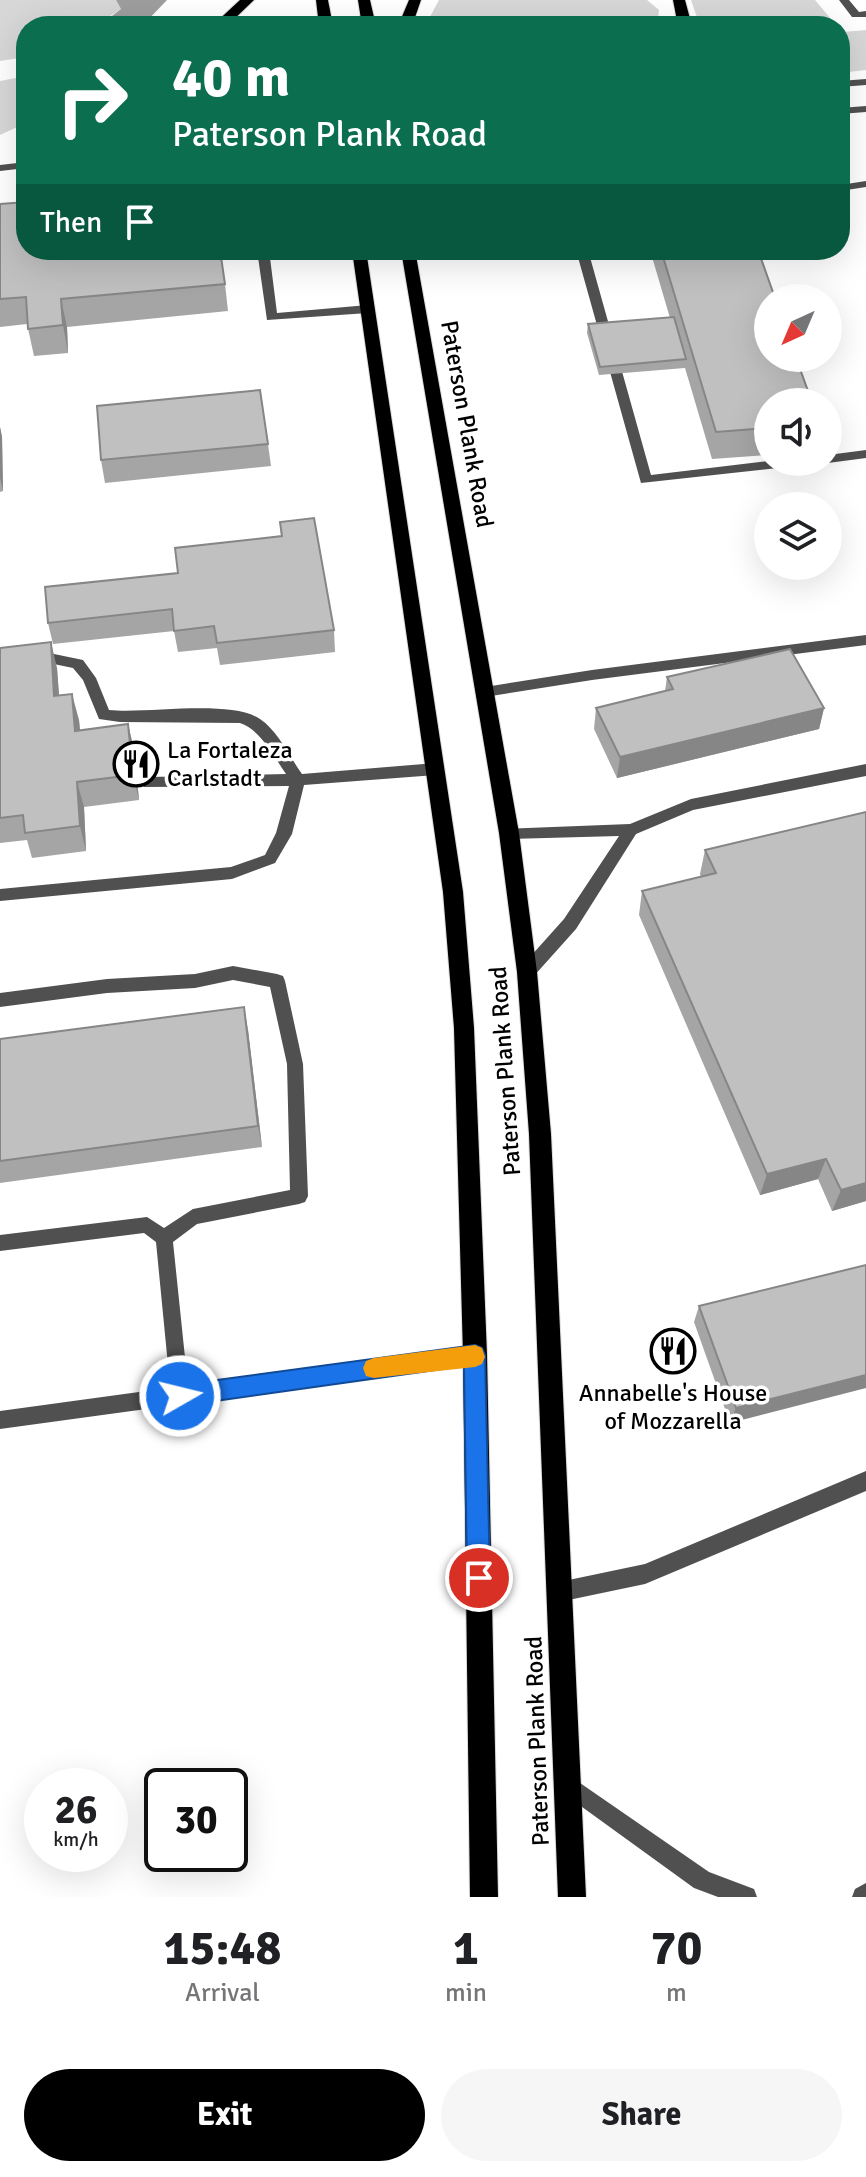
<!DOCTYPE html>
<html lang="en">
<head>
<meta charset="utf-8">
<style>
	body { margin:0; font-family:Signika,sans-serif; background:#f6f6f6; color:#202124; height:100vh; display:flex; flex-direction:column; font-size:30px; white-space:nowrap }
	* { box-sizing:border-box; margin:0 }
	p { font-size:26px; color:#757577 }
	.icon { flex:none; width:44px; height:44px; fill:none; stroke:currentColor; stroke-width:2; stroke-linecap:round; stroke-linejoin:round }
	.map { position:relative; height:1897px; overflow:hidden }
	.panel { display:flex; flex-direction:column; background:#fff; flex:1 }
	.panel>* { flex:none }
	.guide { position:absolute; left:16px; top:16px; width:834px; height:244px; border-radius:32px; box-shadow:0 8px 32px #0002; background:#0b6e4f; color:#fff; overflow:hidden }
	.needle { width:52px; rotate:224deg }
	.fabs { position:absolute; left:754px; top:284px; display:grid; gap:16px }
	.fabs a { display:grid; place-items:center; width:88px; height:88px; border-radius:50%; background:#fff; box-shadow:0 8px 32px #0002; font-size:40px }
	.speed { position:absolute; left:24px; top:1768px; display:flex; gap:16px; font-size:40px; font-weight:700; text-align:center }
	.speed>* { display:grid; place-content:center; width:104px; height:104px; border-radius:50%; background:#fff; box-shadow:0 8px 32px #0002; line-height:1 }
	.speed small { font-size:20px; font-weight:400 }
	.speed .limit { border:4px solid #111; border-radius:12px; background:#fff; color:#111 }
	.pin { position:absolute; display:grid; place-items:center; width:68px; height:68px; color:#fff; margin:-34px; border:4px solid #fff; border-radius:50%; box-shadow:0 2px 8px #0007 }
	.me { position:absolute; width:88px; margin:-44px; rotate:82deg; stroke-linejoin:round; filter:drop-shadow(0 0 6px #0008) }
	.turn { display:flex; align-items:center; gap:28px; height:168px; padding:0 24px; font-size:36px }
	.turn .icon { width:104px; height:104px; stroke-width:2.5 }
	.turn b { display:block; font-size:56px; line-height:68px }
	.then { display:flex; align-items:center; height:76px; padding:0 24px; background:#0003; gap:16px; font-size:30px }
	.eta { display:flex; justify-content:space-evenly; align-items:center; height:136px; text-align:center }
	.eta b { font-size:48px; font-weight:700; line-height:56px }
	.button { display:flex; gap:16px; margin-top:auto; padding:16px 24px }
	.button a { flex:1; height:92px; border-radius:48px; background:#000; color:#fff; font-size:32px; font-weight:700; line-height:92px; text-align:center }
	.button a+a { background:#f6f6f6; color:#202124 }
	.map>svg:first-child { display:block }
	.green { fill:#d7d7d7 }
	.water { fill:#9e9e9e }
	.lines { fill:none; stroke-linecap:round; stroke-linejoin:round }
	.primary-casing { stroke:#dbdbdb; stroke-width:2 }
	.lane { fill:#505050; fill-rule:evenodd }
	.street { fill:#505050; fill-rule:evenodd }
	.primary { fill:#000; fill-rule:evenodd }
	.wall { fill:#a5a5a5 }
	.shaded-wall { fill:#868686 }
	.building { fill:#c0c0c0; stroke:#868686; stroke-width:2 }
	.route { fill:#1a73e8; stroke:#114b97; stroke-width:2 }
	.slow { fill:#f59e0b }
	.labels { text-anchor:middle; stroke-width:7; stroke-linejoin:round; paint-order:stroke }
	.street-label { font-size:24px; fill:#000; stroke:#fff }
	.poi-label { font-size:24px; fill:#000; stroke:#fff; text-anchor:start }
</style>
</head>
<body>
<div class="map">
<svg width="866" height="1897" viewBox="0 0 866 1897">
	<rect width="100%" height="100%" fill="#fff"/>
	<!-- green -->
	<g class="green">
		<polygon points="0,0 116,0 121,9 95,26 26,26 26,57 0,61"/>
		<polygon points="439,0 647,0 659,10 657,26 425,26"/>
		<polygon points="691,0 815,0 837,26 700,26"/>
		<polygon points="840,29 843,32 866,30 866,70 840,73"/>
		<polygon points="26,76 26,123 0,135 0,81"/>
	</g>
	<!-- water -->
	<polygon class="water" points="116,0 167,0 142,26 99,26 121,9"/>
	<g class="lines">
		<!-- primary casing -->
		<g class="primary-casing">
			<g id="primary">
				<polygon points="240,0 254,0 227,26 212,26"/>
				<polygon points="316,0 328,0 333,26 319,26"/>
				<polygon points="358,0 370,0 376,26 362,26"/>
				<polygon points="409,0 421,0 412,26 398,26"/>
				<polygon points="673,0 685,0 692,26 678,26"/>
				<polygon points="352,250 366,250 463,892 474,1028 487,1355 498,1897 470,1897 463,1355 454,1028 443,892"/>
				<polygon points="401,250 415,250 519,833 537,972 551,1134 586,1897 558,1897 529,1134 517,972 499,833"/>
			</g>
		</g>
		<!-- lane -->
		<g class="lane">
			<polygon points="839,0 849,0 859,12 866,11 866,17 852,17"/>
			<polygon points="866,181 866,187 840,191 840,185"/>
			<polygon points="257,250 269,250 277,313 368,305 374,309 368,313 267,320"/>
			<polygon points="576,250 588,250 651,475 768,461 806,462 804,465 641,483"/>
			<polygon points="866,450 866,458 828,463 823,462 828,462 828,455"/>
			<polygon points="866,635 866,645 592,680 485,697 478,692 485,687 592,670"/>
			<path d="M25 648 83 660 96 678 109 710C147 714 231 699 260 719 278 731 289 756 302 774L436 763 443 769 436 775 304 785 292 834 275 863 232 879 0 901V889L231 867 265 855 276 833 289 786 144 787 141 783 144 779 149 777 286 774C274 757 261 730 240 723L120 722 99 719 83 680 73 668 25 658 0 660V650Z"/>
			<polygon points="866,764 866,776 693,810 636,834 576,929 533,977 521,977 519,972 521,967 564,919 619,836 509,839 504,837 501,833 504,829 630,824 691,799"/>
			<polygon points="233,966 277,974 283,976 285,981 303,1064 308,1196 305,1202 299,1204 197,1224 173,1242 189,1396 187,1402 180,1405 173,1402 171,1396 156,1242 144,1233 0,1251 0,1235 147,1217 164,1228 193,1209 290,1190 287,1064 270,987 233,980 195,988 107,993 0,1007 0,993 107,979 195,974"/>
			<polygon points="866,1471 866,1491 645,1584 559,1602 552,1599 549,1592 552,1585 559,1582 645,1564"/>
			<polygon points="567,1774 709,1872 754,1889 757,1897 718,1897 694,1888 560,1791 557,1784 560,1777"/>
			<polygon points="866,1883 866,1897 852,1897 855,1889"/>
		</g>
		<!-- street -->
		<g class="street">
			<polygon points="866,79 866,85 840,87 840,81"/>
			<polygon points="866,106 866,112 840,114 840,108"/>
			<polygon points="26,162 26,168 0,171 0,165"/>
			<polygon points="475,1346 482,1349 484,1355 482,1361 475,1364 0,1429 0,1411"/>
		</g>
		<!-- primary -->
		<use href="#primary" class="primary"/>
	</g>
	<!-- wall -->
	<g class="wall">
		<polygon points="0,204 225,284 228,311 67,327 68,353 34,356 27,324 0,327"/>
		<polygon points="650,250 758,250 768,402 768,455 712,459 685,368 599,375 587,333 588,324 670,318"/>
		<polygon points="0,427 2,437 3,491 0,492"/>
		<polygon points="268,444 271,466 105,483 101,460"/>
		<polygon points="280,522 334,630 335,652 220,665 217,648 178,652 174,631 53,644 48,623 178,573 281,536"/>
		<polygon points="0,648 57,668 59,696 79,720 80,730 128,724 134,750 139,800 84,807 86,851 32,858 27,840 0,843"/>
		<polygon points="667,677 824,708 819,729 617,778 594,729 596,708 665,691"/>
		<polygon points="705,850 866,1201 832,1211 818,1179 760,1195 639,915 642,891 701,877 700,874"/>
		<polygon points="248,1030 262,1147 0,1183 0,1039"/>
		<polygon points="866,1265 730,1423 694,1322 699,1306"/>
	</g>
	<!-- shaded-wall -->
	<g class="shaded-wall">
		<polygon points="61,299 67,327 68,353 63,325"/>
		<polygon points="0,427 2,437 3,491 0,478"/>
		<polygon points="51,642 57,668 61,722 54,696"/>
		<polygon points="72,694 79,720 82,756 75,731"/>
		<polygon points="824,708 819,729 617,778 620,757"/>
		<polygon points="128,724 134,750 139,800 133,775"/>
		<polygon points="77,782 84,807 86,851 80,826"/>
		<polygon points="244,1007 248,1030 262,1147 258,1126"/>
		<polygon points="826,1159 818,1179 760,1195 767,1174"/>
		<polygon points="866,1183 866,1201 832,1211 841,1190"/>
		<polygon points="866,1375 866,1388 730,1423 736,1408"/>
	</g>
	<!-- building -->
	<g class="building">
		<polygon points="26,202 26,250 220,250 225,284 61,299 63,325 28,329 26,297 0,299 0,204"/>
		<polygon points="661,250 758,250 775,298 768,298 768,358 796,358 812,402 768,402 768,428 716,432"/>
		<polygon points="674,317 686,359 600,367 588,324"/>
		<polygon points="260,390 268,444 101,460 97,406"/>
		<polygon points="314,518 334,630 217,643 214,626 174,631 172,609 48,623 45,587 178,573 175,548 282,536 280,522"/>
		<polygon points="51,642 54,696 72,694 75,731 128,724 133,775 77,782 80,826 25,833 23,815 0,818 0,648"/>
		<polygon points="790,649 824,708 620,757 596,708 673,689 667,677"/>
		<polygon points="866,812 866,1183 841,1190 826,1159 767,1174 642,891 716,873 705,850"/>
		<polygon points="244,1007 258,1126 0,1161 0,1039"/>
		<polygon points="866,1265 866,1375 736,1408 699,1306"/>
	</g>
	<!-- route -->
	<polygon class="route" points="475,1345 482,1348 485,1355 490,1578 487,1586 479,1589 471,1586 467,1578 464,1366 180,1406 172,1403 169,1396 172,1388 180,1385"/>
	<!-- slow -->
	<polygon class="slow" points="475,1345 482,1348 485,1357 482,1364 475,1367 374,1378 366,1376 363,1368 366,1361 374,1358"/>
	<!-- icons -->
	<defs>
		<g id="restaurant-ring" transform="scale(2.3)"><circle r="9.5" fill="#fff" stroke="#000" stroke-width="1.5"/><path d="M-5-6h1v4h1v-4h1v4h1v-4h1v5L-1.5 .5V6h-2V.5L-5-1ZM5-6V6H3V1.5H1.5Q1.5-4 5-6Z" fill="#000"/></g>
	</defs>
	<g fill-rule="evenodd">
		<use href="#restaurant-ring" x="136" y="764"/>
		<use href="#restaurant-ring" x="673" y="1351"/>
	</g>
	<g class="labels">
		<!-- street labels -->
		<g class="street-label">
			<text transform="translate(467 424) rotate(80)" y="8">Paterson Plank Road</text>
			<text transform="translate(505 1071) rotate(-94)" y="8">Paterson Plank Road</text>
			<text transform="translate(537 1741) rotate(-92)" y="8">Paterson Plank Road</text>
		</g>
		<!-- poi labels -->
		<g class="poi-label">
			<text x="167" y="758">La Fortaleza<tspan x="167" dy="28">Carlstadt</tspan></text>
			<text x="673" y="1401" text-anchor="middle">Annabelle's House<tspan x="673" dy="28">of Mozzarella</tspan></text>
		</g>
	</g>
</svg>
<div class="fabs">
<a><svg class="needle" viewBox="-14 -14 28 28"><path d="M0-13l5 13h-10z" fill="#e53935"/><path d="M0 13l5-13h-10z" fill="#757577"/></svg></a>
<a><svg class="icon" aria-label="sound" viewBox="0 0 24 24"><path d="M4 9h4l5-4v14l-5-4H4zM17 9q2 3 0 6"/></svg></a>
<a><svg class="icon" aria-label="layers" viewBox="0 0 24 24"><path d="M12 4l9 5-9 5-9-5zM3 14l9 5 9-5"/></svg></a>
</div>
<div class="speed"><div>26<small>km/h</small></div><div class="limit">30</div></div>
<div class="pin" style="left:479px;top:1578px;background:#d93025"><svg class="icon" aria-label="arrive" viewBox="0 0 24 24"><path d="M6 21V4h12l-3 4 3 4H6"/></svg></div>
<svg class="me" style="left:180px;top:1396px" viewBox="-20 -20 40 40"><circle r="17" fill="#1a73e8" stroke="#fff" stroke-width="3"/><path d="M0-11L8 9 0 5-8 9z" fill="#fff"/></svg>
<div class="guide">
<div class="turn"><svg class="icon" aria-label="right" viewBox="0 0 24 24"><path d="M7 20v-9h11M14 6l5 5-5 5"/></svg><div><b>40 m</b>Paterson Plank Road</div></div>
<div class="then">Then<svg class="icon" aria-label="arrive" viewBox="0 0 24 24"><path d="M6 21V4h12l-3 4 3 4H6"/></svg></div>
</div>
</div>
<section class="panel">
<div class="eta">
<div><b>15:48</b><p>Arrival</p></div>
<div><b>1</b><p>min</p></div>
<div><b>70</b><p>m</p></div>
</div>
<div class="button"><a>Exit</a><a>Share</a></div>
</section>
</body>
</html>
